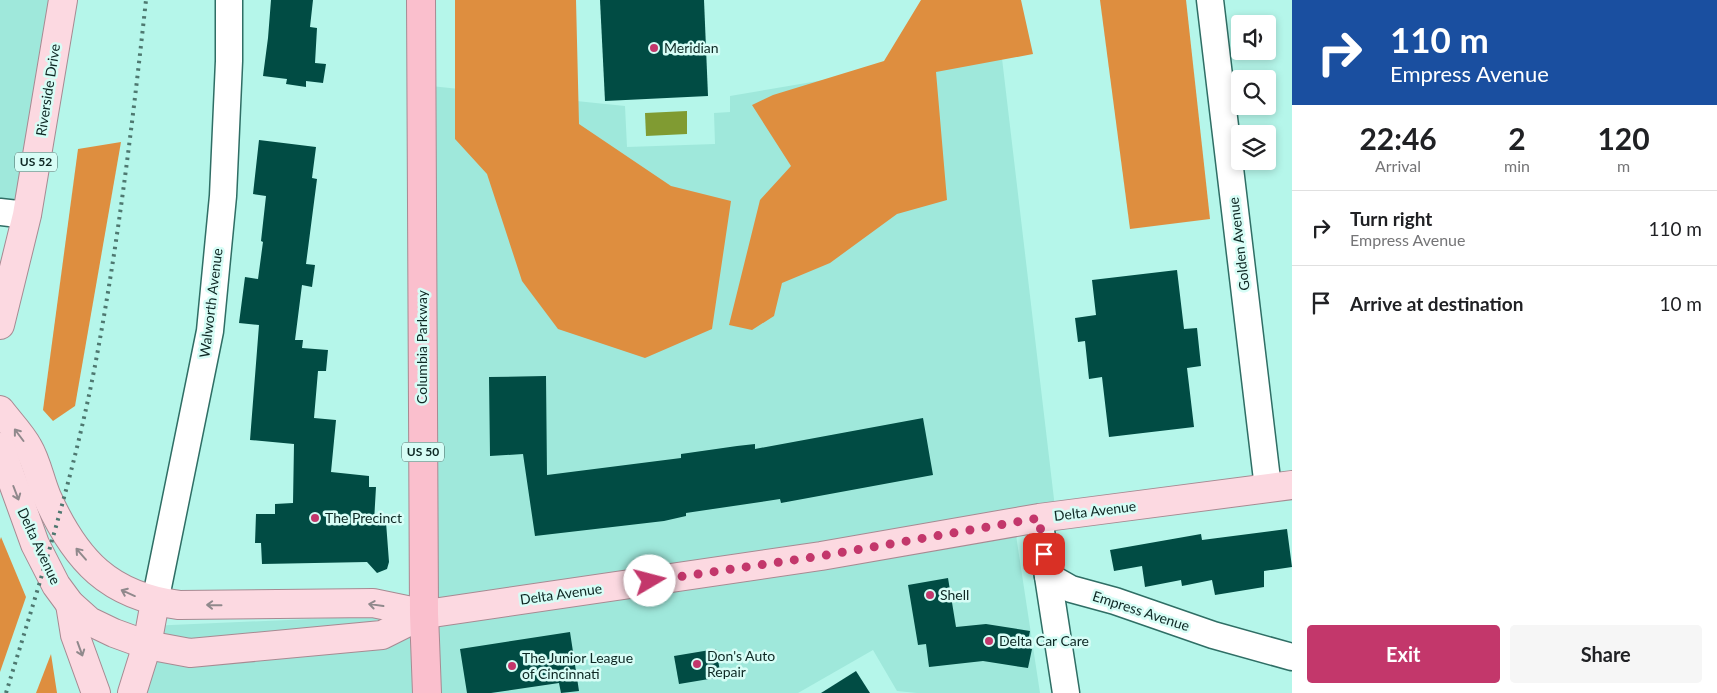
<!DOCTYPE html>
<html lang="en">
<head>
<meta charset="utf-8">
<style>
	body { margin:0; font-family:Lato,sans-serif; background:#f6f6f6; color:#202124; height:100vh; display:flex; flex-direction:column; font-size:19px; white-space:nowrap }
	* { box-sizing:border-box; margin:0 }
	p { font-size:16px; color:#757577 }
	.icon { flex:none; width:28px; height:28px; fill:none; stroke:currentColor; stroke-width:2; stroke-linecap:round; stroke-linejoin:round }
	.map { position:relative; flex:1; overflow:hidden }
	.panel { display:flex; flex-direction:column; background:#fff; width:425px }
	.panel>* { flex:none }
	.top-card { background:#1a4fa0; color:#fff; overflow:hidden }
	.tools { position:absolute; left:1231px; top:15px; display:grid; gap:10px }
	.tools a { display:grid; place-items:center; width:45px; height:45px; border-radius:5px; background:#fff; box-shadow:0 2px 8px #0003; font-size:25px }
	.pin { position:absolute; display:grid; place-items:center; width:42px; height:42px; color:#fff; margin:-21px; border-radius:10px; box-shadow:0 2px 8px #0006 }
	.me { position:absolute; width:55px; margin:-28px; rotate:82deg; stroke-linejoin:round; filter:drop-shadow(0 0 4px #0008) }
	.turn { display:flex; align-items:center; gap:18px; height:105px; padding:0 15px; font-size:22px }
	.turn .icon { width:65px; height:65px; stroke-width:2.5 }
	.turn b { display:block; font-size:35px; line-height:42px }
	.eta { display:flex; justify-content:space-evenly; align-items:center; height:85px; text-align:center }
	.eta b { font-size:30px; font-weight:700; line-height:35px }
	.primary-button { display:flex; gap:10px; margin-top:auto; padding:10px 15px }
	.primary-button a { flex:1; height:58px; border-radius:5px; background:#c3376b; color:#fff; font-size:20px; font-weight:700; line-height:58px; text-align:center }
	.primary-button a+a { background:#f6f6f6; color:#202124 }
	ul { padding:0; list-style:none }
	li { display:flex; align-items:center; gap:15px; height:75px; padding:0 15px; border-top:1px solid #e0e0e0 }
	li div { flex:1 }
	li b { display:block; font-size:19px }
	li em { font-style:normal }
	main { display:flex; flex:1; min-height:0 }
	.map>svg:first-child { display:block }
	.built { fill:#9fe8db }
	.forest { fill:#de8e3f }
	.water { fill:#809b32 }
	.building { fill:#014c44 }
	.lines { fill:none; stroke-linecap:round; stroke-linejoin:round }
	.minor-casing { stroke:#2f6e65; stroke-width:29 }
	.major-casing { stroke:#a78a92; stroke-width:30 }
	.highway-casing { stroke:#a78a92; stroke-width:30 }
	.minor { stroke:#fff; stroke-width:26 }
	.major { stroke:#fcd9e1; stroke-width:28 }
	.highway { stroke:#fabfcd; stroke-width:28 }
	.rail { stroke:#4e7870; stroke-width:4; stroke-dasharray:2.5 5; stroke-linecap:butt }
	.oneway { stroke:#90898c }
	.route { stroke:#c3376b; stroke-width:9; stroke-dasharray:0 16.2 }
	.poi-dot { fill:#c3376b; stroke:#d7fdf6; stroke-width:2 }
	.labels { text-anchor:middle; stroke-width:5; stroke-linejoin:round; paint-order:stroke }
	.shield { fill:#d7fdf6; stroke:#4a6762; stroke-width:1 }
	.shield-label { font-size:12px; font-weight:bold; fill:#0d2723 }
	.poi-label { font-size:14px; fill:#0d2723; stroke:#d7fdf6; text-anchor:start }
	.street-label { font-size:14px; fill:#0d2723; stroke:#d7fdf6 }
</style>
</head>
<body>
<main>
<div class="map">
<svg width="1292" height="693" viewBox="0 0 1292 693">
	<rect width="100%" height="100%" fill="#b5f6ea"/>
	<!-- built -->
	<g class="built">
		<polygon points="0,0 63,0 27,215 0,212"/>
		<polygon points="1001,50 1056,516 1014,522 1040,693 917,693 897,691 873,650 798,693 125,693 149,626 425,614 421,85 625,106 627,147 715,144 714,113 730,112 730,96"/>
	</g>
	<!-- forest -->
	<g class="forest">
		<polygon points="455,0 576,0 579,124 671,186 731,201 712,329 645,358 558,329 522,281 487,174 455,139"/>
		<polygon points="921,0 1021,0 1033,54 936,72 947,200 897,214 830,263 782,283 774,316 752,330 729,325 760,200 791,166 752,105 773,95 884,61"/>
		<polygon points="1100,0 1186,0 1210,219 1130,229"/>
		<polygon points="121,142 75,406 53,421 43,410 78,149"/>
		<polygon points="1,537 26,597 0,672 0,540"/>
		<polygon points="51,654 57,693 36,693"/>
	</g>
	<!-- water -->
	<polygon class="water" points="687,111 687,134 646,136 645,113"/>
	<!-- building -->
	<g class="building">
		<polygon points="271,0 313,0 310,27 317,28 315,63 326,64 323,83 306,81 306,87 286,84 287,79 263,76 268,38"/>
		<polygon points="600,0 704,0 708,96 605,101"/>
		<polygon points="259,140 316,147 312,178 317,179 306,264 315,265 312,287 302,285 295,340 303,340 302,348 328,350 326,371 318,371 314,418 336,420 331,472 369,476 369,487 376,487 374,522 386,522 389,562 387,569 377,573 367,562 262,564 261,543 255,543 256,514 275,514 275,504 293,503 294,444 250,440 259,325 239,323 245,277 258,279 263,242 261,241 266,196 253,194"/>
		<polygon points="1177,270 1184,329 1197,328 1201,366 1187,368 1194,427 1109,437 1102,377 1089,379 1085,341 1078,342 1075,318 1096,315 1092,280"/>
		<polygon points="546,376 547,475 681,458 681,454 737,446 755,444 755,449 923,418 933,475 781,503 780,499 686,513 686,516 664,521 535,536 523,454 490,456 489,377"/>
		<polygon points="1287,529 1292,567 1264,571 1264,587 1215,595 1212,580 1182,586 1181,580 1145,587 1142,566 1114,571 1110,550 1201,534 1202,540"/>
		<polygon points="948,578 956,627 986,624 1030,631 1027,647 1032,649 1028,668 983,661 929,667 926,644 918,645 908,585"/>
		<polygon points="570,632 579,691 561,693 559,683 491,693 467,693 460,649"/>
		<polygon points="716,649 721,677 679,684 674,656"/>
		<polygon points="856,671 870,693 821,693"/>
	</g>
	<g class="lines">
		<!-- minor casing -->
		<g class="minor-casing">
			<g id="minor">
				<polyline points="1210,0 1268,488"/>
				<polyline points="0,212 27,215"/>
				<polyline points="1039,518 1066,693"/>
				<polyline points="1048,576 1071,589 1115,601 1213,635 1292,657"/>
				<polyline points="155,602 210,331 223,196 229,61 229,0"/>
			</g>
		</g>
		<!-- major casing -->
		<g class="major-casing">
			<g id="major">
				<polyline points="0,325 27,215 63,0"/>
				<path d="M0 410C9 422 21 434 28 447 37 462 40 481 47 497 76 561 109 596 179 605L373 603 426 614 821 556 1039 518 1292 485"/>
				<polyline points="0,447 35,544 56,585 70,604 89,621 114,633 147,645 190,653 382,635 424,614"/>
				<polyline points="70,604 75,635 96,693"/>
				<polyline points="132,693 147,645 155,602"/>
			</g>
		</g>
		<!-- highway casing -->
		<g class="highway-casing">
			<polyline id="highway" points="421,0 424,614 427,693"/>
		</g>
		<!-- minor -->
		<use href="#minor" class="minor"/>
		<!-- major -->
		<use href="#major" class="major"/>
		<!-- highway -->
		<use href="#highway" class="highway"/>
		<!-- rail -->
		<path class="rail" d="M6 693C40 582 76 469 97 355 119 237 133 119 146 0"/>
	</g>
	<!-- one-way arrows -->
	<defs><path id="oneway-shaft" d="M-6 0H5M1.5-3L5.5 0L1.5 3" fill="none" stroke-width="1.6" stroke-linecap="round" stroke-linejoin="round" transform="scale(1.25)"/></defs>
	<g class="oneway">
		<use href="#oneway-shaft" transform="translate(19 435) rotate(-127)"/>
		<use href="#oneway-shaft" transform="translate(16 493) rotate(69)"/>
		<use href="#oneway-shaft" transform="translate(81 554) rotate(-131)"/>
		<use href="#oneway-shaft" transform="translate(128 593) rotate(-156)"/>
		<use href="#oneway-shaft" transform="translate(214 605) rotate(-179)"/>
		<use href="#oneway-shaft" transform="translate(376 605) rotate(-172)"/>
		<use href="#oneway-shaft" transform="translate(80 649) rotate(70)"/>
	</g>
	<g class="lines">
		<!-- route -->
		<polyline class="route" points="650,581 821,556 1039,518 1044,554"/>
	</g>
	<!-- markers -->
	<g class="poi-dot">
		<circle cx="654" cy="48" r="5"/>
		<circle cx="315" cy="518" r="5"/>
		<circle cx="930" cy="595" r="5"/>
		<circle cx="989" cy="641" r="5"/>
		<circle cx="697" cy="664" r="5"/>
		<circle cx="512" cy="666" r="5"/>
	</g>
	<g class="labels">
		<!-- shield labels -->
		<g class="shield">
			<rect x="15" y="152.5" width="42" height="19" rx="4"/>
			<rect x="402" y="442.5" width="42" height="19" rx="4"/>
		</g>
		<g class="shield-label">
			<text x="36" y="166">US 52</text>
			<text x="423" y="456">US 50</text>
		</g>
		<!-- poi labels -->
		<g class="poi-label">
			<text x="664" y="53">Meridian</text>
			<text x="325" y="523">The Precinct</text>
			<text x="940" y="600">Shell</text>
			<text x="999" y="646">Delta Car Care</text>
			<text x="707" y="661">Don's Auto<tspan x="707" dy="16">Repair</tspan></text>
			<text x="522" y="663">The Junior League<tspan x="522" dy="16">of Cincinnati</tspan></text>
		</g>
		<!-- street labels -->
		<g class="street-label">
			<text transform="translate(48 90) rotate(-81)" y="5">Riverside Drive</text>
			<text transform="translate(1239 244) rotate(-97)" y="5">Golden Avenue</text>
			<text transform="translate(211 303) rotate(-83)" y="5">Walworth Avenue</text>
			<text transform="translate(422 347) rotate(-90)" y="5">Columbia Parkway</text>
			<text transform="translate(1095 511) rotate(-7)" y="5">Delta Avenue</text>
			<text transform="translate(39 546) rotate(65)" y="5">Delta Avenue</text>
			<text transform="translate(561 594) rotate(-8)" y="5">Delta Avenue</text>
			<text transform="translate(1141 611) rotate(18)" y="5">Empress Avenue</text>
		</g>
	</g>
</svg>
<div class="tools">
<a><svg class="icon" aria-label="sound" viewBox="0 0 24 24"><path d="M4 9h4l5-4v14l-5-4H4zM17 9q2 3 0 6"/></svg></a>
<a><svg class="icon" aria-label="search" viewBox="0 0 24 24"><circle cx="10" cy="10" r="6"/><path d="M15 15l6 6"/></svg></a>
<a><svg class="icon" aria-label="layers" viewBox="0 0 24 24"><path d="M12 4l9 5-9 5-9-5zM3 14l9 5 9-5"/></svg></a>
</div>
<div class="pin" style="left:1044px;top:554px;background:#d93025"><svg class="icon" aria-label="arrive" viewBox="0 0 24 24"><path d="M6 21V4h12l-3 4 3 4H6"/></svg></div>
<svg class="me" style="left:650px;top:581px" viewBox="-20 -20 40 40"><circle r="19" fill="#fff"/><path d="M0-13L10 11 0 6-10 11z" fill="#c3376b"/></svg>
</div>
<section class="panel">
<div class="top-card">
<div class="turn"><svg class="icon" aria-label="right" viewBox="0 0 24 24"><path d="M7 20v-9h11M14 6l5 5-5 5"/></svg><div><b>110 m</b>Empress Avenue</div></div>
</div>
<div class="eta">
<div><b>22:46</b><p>Arrival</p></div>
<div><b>2</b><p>min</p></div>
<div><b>120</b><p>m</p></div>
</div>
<ul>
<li><svg class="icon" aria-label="right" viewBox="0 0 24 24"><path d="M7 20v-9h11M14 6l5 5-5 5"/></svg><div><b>Turn right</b><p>Empress Avenue</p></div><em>110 m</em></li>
<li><svg class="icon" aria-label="arrive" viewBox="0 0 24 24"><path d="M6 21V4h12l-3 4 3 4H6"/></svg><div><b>Arrive at destination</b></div><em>10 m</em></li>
</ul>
<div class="primary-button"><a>Exit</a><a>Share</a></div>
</section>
</main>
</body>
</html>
